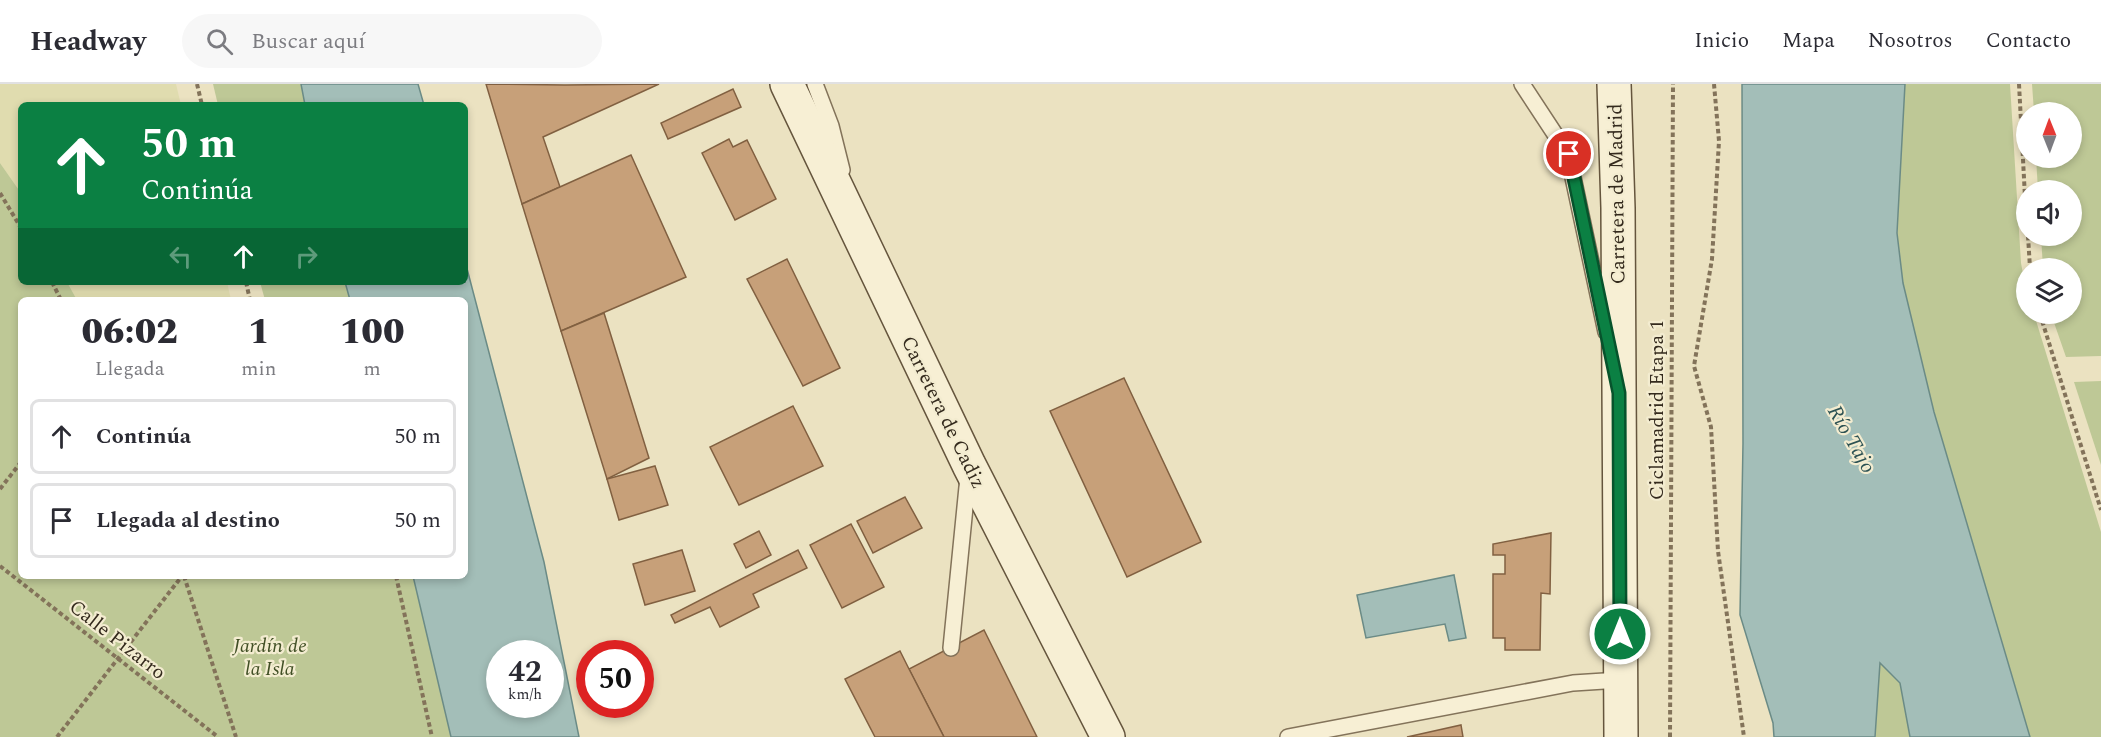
<!DOCTYPE html>
<html lang="es">
<head>
<meta charset="utf-8">
<style>
	body { margin:0; font-family:Spectral,serif; background:#f7f7f7; color:#2b2b33; height:100vh; display:flex; flex-direction:column; font-size:22px; white-space:nowrap }
	* { box-sizing:border-box; margin:0 }
	p { font-size:20px; color:#7c7c81 }
	.icon { flex:none; width:33px; height:33px; fill:none; stroke:currentColor; stroke-width:2; stroke-linecap:round; stroke-linejoin:round }
	.map { position:relative; flex:1; overflow:hidden }
	.details { position:absolute; left:18px; top:213px; width:450px; height:282px; display:flex; flex-direction:column; background:#fff; border-radius:9px; box-shadow:0 3px 9px #0003 }
	.details>* { flex:none }
	.banner { position:absolute; left:18px; top:18px; width:450px; height:183px; border-radius:9px; box-shadow:0 3px 9px #0003; background:#0b8043; color:#fff; overflow:hidden }
	.needle { width:39px; rotate:359deg }
	.controls { position:absolute; left:2016px; top:18px; display:grid; gap:12px }
	.controls a { display:grid; place-items:center; width:66px; height:66px; border-radius:50%; background:#fff; box-shadow:0 3px 9px #0003; font-size:30px }
	.speed { position:absolute; left:486px; top:556px; display:flex; gap:12px; font-size:30px; font-weight:700; text-align:center }
	.speed>* { display:grid; place-content:center; width:78px; height:78px; border-radius:50%; background:#fff; box-shadow:0 3px 9px #0003; line-height:1 }
	.speed small { font-size:15px; font-weight:400 }
	.speed .limit { border:9px solid #d22; background:#fff; color:#111 }
	.pin { position:absolute; display:grid; place-items:center; width:51px; height:51px; color:#fff; margin:-26px; border:3px solid #fff; border-radius:50%; box-shadow:0 2px 6px #0007 }
	.me { position:absolute; width:66px; margin:-33px; rotate:0deg; stroke-linejoin:round; filter:drop-shadow(0 0 4px #0008) }
	.turn { display:flex; align-items:center; gap:21px; height:126px; padding:0 24px; font-size:27px }
	.turn .icon { width:78px; height:78px; stroke-width:2.5 }
	.turn b { display:block; font-size:42px; line-height:51px }
	.lanes { display:flex; align-items:center; height:57px; padding:0 24px; background:#0003; justify-content:center; gap:30px; direction:ltr }
	.lanes .off { opacity:.35 }
	.eta { display:flex; justify-content:space-evenly; align-items:center; height:102px; text-align:center }
	.eta b { font-size:36px; font-weight:800; line-height:42px }
	ul { padding:0; list-style:none }
	li { display:flex; align-items:center; gap:18px; height:75px; margin:0 12px 9px; padding:0 12px; border:3px solid #e1e1e2; border-radius:9px }
	li div { flex:1 }
	li b { display:block; font-size:22px }
	li em { font-style:normal }
	header { display:flex; align-items:center; gap:36px; box-sizing:border-box; height:84px; padding:0 30px; background:#fff; border-bottom:2px solid #e1e1e2 }
	header strong { font-size:28px }
	nav { display:flex; gap:33px; margin-inline-start:auto; font-size:21px }
	.search { width:420px; height:54px; background:#f7f7f7; display:flex; align-items:center; gap:15px; box-sizing:border-box; padding:0 21px; border-radius:33px; color:#7c7c81; font-size:22px }
	.map>svg:first-child { display:block }
	.farmland { fill:#e0dcaf }
	.green { fill:#bec896 }
	.water { fill:#a3beb8; stroke:#6b8b86; stroke-width:1.5; fill-rule:evenodd }
	.building { fill:#c7a079; stroke:#816041; stroke-width:1.5 }
	.lines { fill:none; stroke-linecap:round; stroke-linejoin:round }
	.service-casing { stroke:#83735a; stroke-width:18 }
	.secondary-casing { stroke:#65553d; stroke-width:36 }
	.path { stroke:#83735a; stroke-width:4; stroke-dasharray:4.5 3; stroke-linecap:butt }
	.service { stroke:#f7efd4; stroke-width:15 }
	.secondary { stroke:#f7efd4; stroke-width:33 }
	.route-casing { stroke:#07532c; stroke-width:15 }
	.route { stroke:#0b8043; stroke-width:10 }
	.labels { text-anchor:middle; stroke-width:4.5; stroke-linejoin:round; paint-order:stroke }
	.street-label { font-size:20px; fill:#342a1d; stroke:#f3ecd0 }
	.park-label { font-size:20px; font-style:italic; fill:#414f25; stroke:#f3ecd0 }
	.water-label { font-size:21px; font-style:italic; fill:#2d5253; stroke:#f3ecd0 }
</style>
</head>
<body>
<header>
<strong>Headway</strong>
<div class="search"><svg class="icon" aria-label="search" viewBox="0 0 24 24"><circle cx="10" cy="10" r="6"/><path d="M15 15l6 6"/></svg>Buscar aquí</div>
<nav><a>Inicio</a><a>Mapa</a><a>Nosotros</a><a>Contacto</a></nav>
</header>
<div class="map">
<svg width="2101" height="653" viewBox="0 0 2101 653">
	<rect width="100%" height="100%" fill="#ebe2c1"/>
	<!-- farmland -->
	<g class="farmland">
		<polygon points="0,0 176,0 181,21 21,21 21,109 0,79"/>
		<polygon points="67,198 227,198 231,216 77,216"/>
	</g>
	<!-- green -->
	<g class="green">
		<polygon points="213,0 301,0 305,21 218,21"/>
		<polygon points="1905,0 2010,0 2021,179 2026,206 2026,230 2034,230 2101,448 2101,653 2030,653 1934,328 1903,199 1897,149"/>
		<polygon points="2032,0 2101,0 2101,272 2066,273 2051,230 2072,230 2072,184 2043,184 2041,152 2072,152 2072,106 2038,106 2036,74 2072,74 2072,28 2034,28"/>
		<polygon points="0,79 21,109 21,198 67,198 77,216 21,216 21,492 413,492 451,653 0,653"/>
		<polygon points="260,198 345,198 350,216 265,216"/>
		<polygon points="2101,297 2101,381 2074,298"/>
		<polygon points="1880,578 1900,599 1910,653 1875,653"/>
	</g>
	<!-- water -->
	<g class="water">
		<polygon points="301,0 418,0 424,21 305,21"/>
		<polygon points="1742,0 1905,0 1897,149 1903,199 1934,328 2030,653 1910,653 1900,599 1880,579 1875,653 1774,653 1773,639 1740,531 1743,359"/>
		<path d="M465 177 544 478 579 653H451L413 492H465V216H350L345 198H465ZM500 570H550V621H500Z"/>
		<polygon points="1454,491 1466,554 1449,557 1445,540 1366,554 1357,511"/>
	</g>
	<!-- building -->
	<g class="building">
		<polygon points="486,0 565,1 659,0 543,53 560,103 522,120"/>
		<polygon points="733,5 741,23 668,55 661,39"/>
		<polygon points="729,55 733,63 747,56 776,115 735,136 702,69"/>
		<polygon points="631,71 686,193 561,247 522,120"/>
		<polygon points="787,175 840,284 803,302 747,195"/>
		<polygon points="604,229 649,374 607,395 561,247"/>
		<polygon points="1124,294 1201,458 1127,493 1050,327"/>
		<polygon points="793,322 823,382 739,421 710,363"/>
		<polygon points="655,382 668,421 619,436 607,395"/>
		<polygon points="905,413 922,444 873,469 857,437"/>
		<polygon points="851,440 884,503 842,524 810,461"/>
		<polygon points="759,447 771,471 746,484 734,460"/>
		<polygon points="1551,449 1550,510 1541,509 1540,566 1505,566 1505,554 1493,554 1493,490 1505,490 1505,471 1493,471 1493,460"/>
		<polygon points="682,466 695,507 645,521 633,480"/>
		<polygon points="798,466 807,484 753,510 759,523 720,543 710,523 675,539 671,531"/>
		<polygon points="984,546 1037,653 944,653 909,585"/>
		<polygon points="900,567 909,585 944,653 875,653 845,595"/>
		<polygon points="1461,641 1463,653 1407,653"/>
	</g>
	<g class="lines">
		<!-- service casing -->
		<g class="service-casing">
			<g id="service">
				<polyline points="815,0 831,42 842,86"/>
				<polyline points="1522,0 1568,70 1606,248"/>
				<polyline points="951,564 968,393"/>
				<polyline points="1288,653 1573,599 1620,596"/>
			</g>
		</g>
		<!-- secondary casing -->
		<g class="secondary-casing">
			<g id="secondary">
				<polyline points="787,0 969,381 1108,653"/>
				<polyline points="1614,0 1618,124 1621,653"/>
			</g>
		</g>
		<!-- path -->
		<g class="path">
			<polyline points="197,0 202,21"/>
			<polyline points="1714,0 1719,57 1712,175 1694,282 1711,343 1718,467 1744,653"/>
			<polyline points="2019,0 2026,132"/>
			<polyline points="0,109 21,144"/>
			<polyline points="2028,152 2030,184"/>
			<polyline points="52,198 61,216"/>
			<polyline points="246,198 250,216"/>
			<polyline points="2040,230 2101,426"/>
			<polyline points="0,405 21,378"/>
			<polyline points="0,482 218,653"/>
			<polyline points="184,492 236,653"/>
			<polyline points="396,492 432,653"/>
			<polyline points="57,653 182,492"/>
			<polyline points="1670,653 1673,0"/>
		</g>
		<!-- service -->
		<use href="#service" class="service"/>
		<!-- secondary -->
		<use href="#secondary" class="secondary"/>
	</g>
	<g class="lines">
		<!-- route casing -->
		<g class="route-casing">
			<polyline id="route" points="1569,70 1619,309 1620,550"/>
		</g>
		<!-- route -->
		<use href="#route" class="route"/>
	</g>
	<g class="labels">
		<!-- street labels -->
		<g class="street-label">
			<text transform="translate(1616 110) rotate(-91)" y="7">Carretera de Madrid</text>
			<text transform="translate(1656 326) rotate(-90)" y="7">Ciclamadrid Etapa 1</text>
			<text transform="translate(944 328) rotate(64)" y="7">Carretera de Cadiz</text>
			<text transform="translate(118 555) rotate(38)" y="7">Calle Pizarro</text>
		</g>
		<!-- park labels -->
		<g class="park-label">
			<text x="270" y="568">Jardín de<tspan x="270" dy="23">la Isla</tspan></text>
		</g>
		<!-- water labels -->
		<g class="water-label">
			<text transform="translate(1852 355) rotate(60)" y="7">Río Tajo</text>
		</g>
	</g>
</svg>
<div class="controls">
<a><svg class="needle" viewBox="-14 -14 28 28"><path d="M0-13l5 13h-10z" fill="#e53935"/><path d="M0 13l5-13h-10z" fill="#7c7c81"/></svg></a>
<a><svg class="icon" aria-label="sound" viewBox="0 0 24 24"><path d="M4 9h4l5-4v14l-5-4H4zM17 9q2 3 0 6"/></svg></a>
<a><svg class="icon" aria-label="layers" viewBox="0 0 24 24"><path d="M12 4l9 5-9 5-9-5zM3 14l9 5 9-5"/></svg></a>
</div>
<div class="speed"><div>42<small>km/h</small></div><div class="limit">50</div></div>
<div class="pin" style="left:1569px;top:70px;background:#d93025"><svg class="icon" aria-label="arrive" viewBox="0 0 24 24"><path d="M6 21V4h12l-3 4 3 4H6"/></svg></div>
<svg class="me" style="left:1620px;top:550px" viewBox="-20 -20 40 40"><circle r="17" fill="#0b8043" stroke="#fff" stroke-width="3"/><path d="M0-11L8 9 0 5-8 9z" fill="#fff"/></svg>
<div class="banner">
<div class="turn"><svg class="icon" aria-label="ahead" viewBox="0 0 24 24"><path d="M12 20V5M6 11l6-6 6 6"/></svg><div><b>50 m</b>Continúa</div></div>
<div class="lanes"><svg class="icon off" aria-label="left" viewBox="0 0 24 24"><path d="M17 20v-9H6M10 6l-5 5 5 5"/></svg><svg class="icon" aria-label="ahead" viewBox="0 0 24 24"><path d="M12 20V5M6 11l6-6 6 6"/></svg><svg class="icon off" aria-label="right" viewBox="0 0 24 24"><path d="M7 20v-9h11M14 6l5 5-5 5"/></svg></div>
</div>
<section class="details">
<div class="eta">
<div><b>06:02</b><p>Llegada</p></div>
<div><b>1</b><p>min</p></div>
<div><b>100</b><p>m</p></div>
</div>
<ul>
<li><svg class="icon" aria-label="ahead" viewBox="0 0 24 24"><path d="M12 20V5M6 11l6-6 6 6"/></svg><div><b>Continúa</b></div><em>50 m</em></li>
<li><svg class="icon" aria-label="arrive" viewBox="0 0 24 24"><path d="M6 21V4h12l-3 4 3 4H6"/></svg><div><b>Llegada al destino</b></div><em>50 m</em></li>
</ul>
</section>
</div>
</body>
</html>
